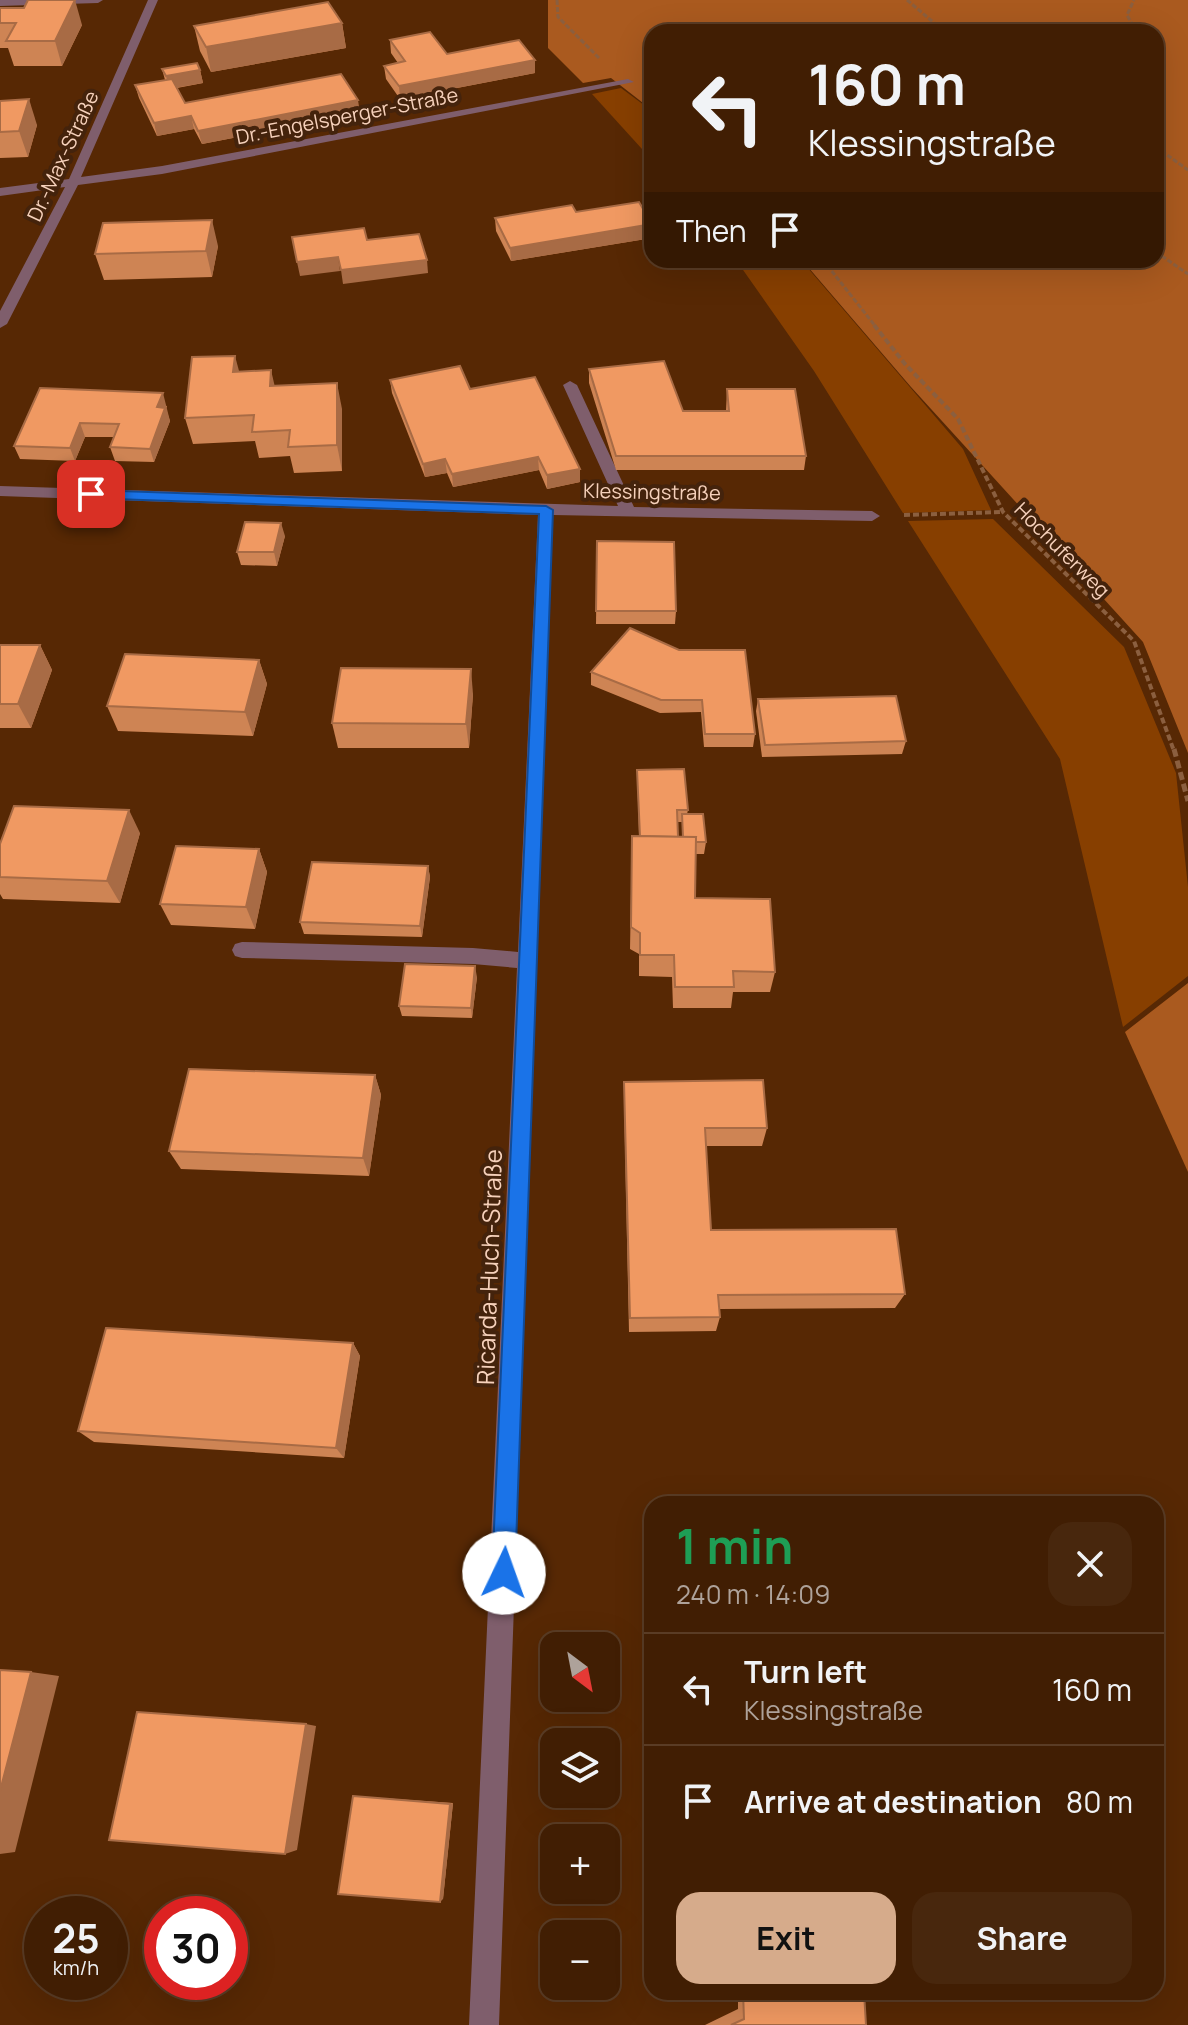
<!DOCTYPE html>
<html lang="en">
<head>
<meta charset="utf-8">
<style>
	body { margin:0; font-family:Manrope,sans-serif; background:#48270d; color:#f1f3f6; height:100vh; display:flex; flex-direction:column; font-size:30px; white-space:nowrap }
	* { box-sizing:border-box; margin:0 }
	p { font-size:26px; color:#aea29a }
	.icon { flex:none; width:44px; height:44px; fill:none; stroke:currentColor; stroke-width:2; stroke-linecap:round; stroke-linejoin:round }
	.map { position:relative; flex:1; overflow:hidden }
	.sheet { position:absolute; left:644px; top:1496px; width:520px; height:504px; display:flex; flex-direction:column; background:#411e03; border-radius:24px; box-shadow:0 8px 32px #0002,0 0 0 2px #5a3c25 }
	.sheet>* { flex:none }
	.guide { position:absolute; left:644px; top:24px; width:520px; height:244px; border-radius:24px; box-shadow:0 8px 32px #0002,0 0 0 2px #5a3c25; background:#411e03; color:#f1f3f6; overflow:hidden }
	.needle { width:52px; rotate:148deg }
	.tools { position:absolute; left:540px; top:1632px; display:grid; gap:16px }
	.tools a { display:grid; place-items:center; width:80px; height:80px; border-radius:16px; background:#411e03; box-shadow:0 8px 32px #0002,0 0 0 2px #5a3c25; font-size:40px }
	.speed { position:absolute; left:24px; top:1896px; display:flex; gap:16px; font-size:40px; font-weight:700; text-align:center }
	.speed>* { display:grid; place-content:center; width:104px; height:104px; border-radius:50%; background:#411e03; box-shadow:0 8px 32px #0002,0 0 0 2px #5a3c25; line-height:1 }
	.speed small { font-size:20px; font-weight:400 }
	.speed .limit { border:12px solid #d22; background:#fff; color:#111 }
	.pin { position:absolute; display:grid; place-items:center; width:68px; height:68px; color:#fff; margin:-34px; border-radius:16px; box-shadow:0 4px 12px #0006 }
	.me { position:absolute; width:88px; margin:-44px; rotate:3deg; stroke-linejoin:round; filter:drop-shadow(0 0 6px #0008) }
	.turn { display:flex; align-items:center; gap:28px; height:168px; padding:0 32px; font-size:36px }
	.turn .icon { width:104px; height:104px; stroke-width:2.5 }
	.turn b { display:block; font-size:56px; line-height:68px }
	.then { display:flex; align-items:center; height:76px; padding:0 32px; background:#0003; gap:16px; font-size:30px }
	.round { display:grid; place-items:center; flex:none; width:84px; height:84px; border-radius:24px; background:#48270d }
	.summary { display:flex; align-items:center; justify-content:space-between; height:136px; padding:0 32px }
	h1 { font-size:48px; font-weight:700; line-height:60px; color:#1e9e55 }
	.action { display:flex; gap:16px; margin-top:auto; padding:16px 32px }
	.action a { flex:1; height:92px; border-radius:24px; background:#d6ab8b; color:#111; font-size:32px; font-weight:700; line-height:92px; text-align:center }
	.action a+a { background:#48270d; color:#f1f3f6 }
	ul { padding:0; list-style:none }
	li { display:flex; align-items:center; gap:24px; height:112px; padding:0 32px; border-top:2px solid #5a3c25 }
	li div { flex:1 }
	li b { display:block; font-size:30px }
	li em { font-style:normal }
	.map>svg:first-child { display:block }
	.green { fill:#873f00 }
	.forest { fill:#aa5a1f }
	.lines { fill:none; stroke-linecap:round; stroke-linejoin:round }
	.path-far2 { stroke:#8b5f3f; stroke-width:3; stroke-dasharray:5 2; stroke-linecap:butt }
	.path-far1 { stroke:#8b5f3f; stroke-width:4; stroke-dasharray:6 3; stroke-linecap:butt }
	.path { stroke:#8b5f3f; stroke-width:5; stroke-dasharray:8 4; stroke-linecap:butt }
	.minor { fill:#7f5e6c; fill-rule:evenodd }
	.wall { fill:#ce8454; fill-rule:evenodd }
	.shaded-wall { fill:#a86b45 }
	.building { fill:#f09962; stroke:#a86b45; stroke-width:2 }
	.route { fill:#1a73e8; stroke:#114b97; stroke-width:2 }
	.labels { text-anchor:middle; stroke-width:8; stroke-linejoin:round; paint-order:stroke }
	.far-street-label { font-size:20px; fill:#f6d1bb; stroke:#44230c }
	.street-label { font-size:24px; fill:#f6d1bb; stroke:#44230c }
</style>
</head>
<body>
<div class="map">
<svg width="1188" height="2025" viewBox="0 0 1188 2025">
	<rect width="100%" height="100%" fill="#572804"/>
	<!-- green -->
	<g class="green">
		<polygon points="621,88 652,111 652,160 592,94"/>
		<polygon points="736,260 801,260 963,449 991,510 903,513 814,371"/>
		<polygon points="993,519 1124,647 1176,773 1188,887 1188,976 1123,1027 1060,759 908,521"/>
	</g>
	<!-- forest -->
	<g class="forest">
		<polygon points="548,0 1188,0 1188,753 1143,642 911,387 802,260 1156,260 1156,32 652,32 652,110 611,78 583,83 548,48"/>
		<polygon points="1188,983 1188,1172 1125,1032"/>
	</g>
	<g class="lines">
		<!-- path-far2 -->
		<g class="path-far2">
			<polyline points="557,0 558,17 599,58"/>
			<polyline points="907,0 945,32"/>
			<polyline points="1133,32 1135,29 1127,15 1134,0"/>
			<polyline points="1156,147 1188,170"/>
			<polyline points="1156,252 1188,274"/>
			<polyline points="823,260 876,327"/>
		</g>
		<!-- path-far1 -->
		<g class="path-far1">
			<polyline points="874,325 905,364 958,419 1003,512 1134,641 1174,751"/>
			<polyline points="904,515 1003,512"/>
		</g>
		<!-- path -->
		<polyline class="path" points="1174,749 1188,801"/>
		<!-- minor -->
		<g class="minor">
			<polygon points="0,0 103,0 98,3 0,6"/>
			<polygon points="148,0 158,0 81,177 162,166 628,79 634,82 162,174 78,185 7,324 0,328 0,311 65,187 0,196 0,188 69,179"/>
			<polygon points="570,381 577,385 634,507 872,511 880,516 872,521 553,515 499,2025 469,2025 517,968 473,964 242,958 235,956 232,950 235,944 242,942 473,948 518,952 538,515 0,496 0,486 618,506 563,385"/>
		</g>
	</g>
	<!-- wall -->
	<g class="wall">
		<polygon points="0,23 82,25 62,66 14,66 8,48 0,48"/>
		<polygon points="342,23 346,48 211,72 200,51 194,26"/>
		<polygon points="390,40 447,54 535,60 535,73 400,99 386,79 384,66 398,63 391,53"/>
		<polygon points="162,69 200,70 203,83 177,88 185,103 360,113 202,144 194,129 157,136 139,98 135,85 165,80"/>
		<polygon points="0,101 37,125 28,157 0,158"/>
		<polygon points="576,212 652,223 652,238 511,261 496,231 495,218"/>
		<polygon points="218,246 212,277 104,280 95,254"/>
		<polygon points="589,369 683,411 726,411 727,389 806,456 804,470 616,470 589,383"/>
		<polygon points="239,372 275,386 342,409 342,471 294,473 290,456 259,458 255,441 193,444 185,418"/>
		<polygon points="390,380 470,389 580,482 547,489 539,470 453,487 447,473 425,477 392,393"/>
		<polygon points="40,388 167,406 166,409 170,421 154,462 115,461 110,447 114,437 85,437 75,461 20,459 14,446"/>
		<polygon points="285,536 277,566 241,565 237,552"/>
		<polygon points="597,541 676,611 675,624 596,624"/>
		<polygon points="630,628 755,734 753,747 704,747 701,712 660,713 591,685 591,672"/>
		<polygon points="0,645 40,645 52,670 31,728 0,728"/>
		<polygon points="259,660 267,684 253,736 118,731 107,706"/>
		<polygon points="473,694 469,748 338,748 332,723"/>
		<polygon points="758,699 906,741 902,754 762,757 756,711"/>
		<path d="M637 770 688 810 687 814 706 842 704 854H695V898L775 972 770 992H733L731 1008H673L672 977 639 976V954L630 949 632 836H639ZM678 822H682V837H678Z"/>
		<polygon points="140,833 120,903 3,899 0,894 0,844"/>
		<polygon points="259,849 267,872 255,929 171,925 160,904"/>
		<polygon points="428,866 430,877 422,937 304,934 300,922"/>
		<polygon points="477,977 472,1018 402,1016 399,1006"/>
		<polygon points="375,1075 381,1095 369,1176 181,1169 169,1151"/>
		<polygon points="624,1082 767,1128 762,1146 706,1146 711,1230 905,1294 895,1308 719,1309 720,1317 716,1331 629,1332 624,1101"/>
		<polygon points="353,1343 360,1356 344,1458 94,1442 78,1431"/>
		<polygon points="353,1796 453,1803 443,1899"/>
		<polygon points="738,1992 864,1992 866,2025 705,2025 738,2009"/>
	</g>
	<!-- shaded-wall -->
	<g class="shaded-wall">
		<polygon points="75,0 82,25 62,66 55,41"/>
		<polygon points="342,23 346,48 211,72 206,47"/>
		<polygon points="535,60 535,73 400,99 399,86"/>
		<polygon points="200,70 203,83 169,89 166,76"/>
		<polygon points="29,99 37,125 28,157 19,131"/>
		<polygon points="358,100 360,113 202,144 198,131"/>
		<polygon points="191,116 194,129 157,136 154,123"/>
		<polygon points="212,220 218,246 212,277 206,251"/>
		<polygon points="652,224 652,238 511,261 510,248"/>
		<polygon points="338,257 340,271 300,276 297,262"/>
		<polygon points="427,260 428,273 343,284 341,270"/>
		<polygon points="235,356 242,382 233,372"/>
		<polygon points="271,370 277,396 270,386"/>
		<polygon points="337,383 342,409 342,471 337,445"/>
		<polygon points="163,393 170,421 154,462 150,449 157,407"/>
		<polygon points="80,423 85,437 75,461 70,448"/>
		<polygon points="538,457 539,470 453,487 452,474"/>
		<polygon points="445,459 447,473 425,477 423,464"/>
		<polygon points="580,469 580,482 547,489 547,475"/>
		<polygon points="281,523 285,536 277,566 274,552"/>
		<polygon points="40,645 52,670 31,728 18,704"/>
		<polygon points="259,660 267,684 253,736 245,712"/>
		<polygon points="471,669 473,694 469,748 466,724"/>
		<polygon points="129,810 140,833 120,903 107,881"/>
		<polygon points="259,849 267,872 255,929 246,907"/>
		<polygon points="428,866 430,877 422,937 420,926"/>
		<polygon points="475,966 477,977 472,1018 471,1008"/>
		<polygon points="375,1075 381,1095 369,1176 363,1158"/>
		<polygon points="353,1343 360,1356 344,1458 336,1448"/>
		<polygon points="31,1672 59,1676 15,1852 0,1854 0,1791"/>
		<polygon points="306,1724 316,1726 297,1850 285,1854"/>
		<polygon points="453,1803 443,1899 440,1902 450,1804"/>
	</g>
	<!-- building -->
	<g class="building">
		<polygon points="28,0 75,0 55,41 6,41 16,23 0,23 0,8 24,8"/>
		<polygon points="328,2 342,23 206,47 194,26"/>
		<polygon points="430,32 447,54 519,40 535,60 399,86 384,66 405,61 390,40"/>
		<polygon points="197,63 200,70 166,76 162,69"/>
		<polygon points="341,74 358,100 198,131 191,116 154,123 135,85 172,79 185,103"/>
		<polygon points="29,99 19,131 0,132 0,101"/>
		<polygon points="639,202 652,224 510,248 495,218 572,205 576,212"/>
		<polygon points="212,220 206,251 95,254 103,223"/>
		<polygon points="364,228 367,240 419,234 427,260 341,270 338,257 297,262 292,237"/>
		<polygon points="235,356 233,372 271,370 270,386 337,383 337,445 288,447 290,430 252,432 254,415 185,418 192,357"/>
		<polygon points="664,361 683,411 729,411 727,389 795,389 806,456 616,456 589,369"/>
		<polygon points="460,366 470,389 535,377 580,469 547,475 538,457 452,474 445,459 423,464 390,380"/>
		<polygon points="40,388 163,393 157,407 165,408 150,449 110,447 119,424 80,423 70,448 14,446"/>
		<polygon points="245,522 281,523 274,552 237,552"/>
		<polygon points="597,541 674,542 676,611 596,611"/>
		<polygon points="630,628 679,650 745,650 755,734 705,734 702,700 661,700 591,672"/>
		<polygon points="0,645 40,645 18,704 0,704"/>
		<polygon points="125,654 259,660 245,712 107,706"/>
		<polygon points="341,668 471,669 466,724 332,723"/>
		<polygon points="896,696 906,741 765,745 758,699"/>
		<polygon points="684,769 688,810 677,810 678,837 640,836 637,770"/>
		<polygon points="14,806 129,810 107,881 0,877 0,844"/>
		<polygon points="682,814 703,814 706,842 695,842 696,837 683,837"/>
		<polygon points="632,836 696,837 695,898 770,899 775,972 733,971 734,987 675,987 674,955 640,955 640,933 631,927"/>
		<polygon points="176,846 259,849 246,907 160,904"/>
		<polygon points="312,862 428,866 420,926 300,922"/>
		<polygon points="405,964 475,966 471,1008 399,1006"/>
		<polygon points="189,1069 375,1075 363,1158 169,1151"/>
		<polygon points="763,1080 767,1128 705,1128 711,1230 896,1229 905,1294 718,1295 720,1317 630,1318 624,1082"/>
		<polygon points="106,1328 353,1343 336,1448 78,1431"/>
		<polygon points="0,1670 31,1672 0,1791"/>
		<polygon points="137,1712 306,1724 285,1854 109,1840"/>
		<polygon points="353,1796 450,1804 440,1902 338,1894"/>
		<polygon points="743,1992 864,1992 866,2025 731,2025 744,2019"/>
	</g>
	<!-- route -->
	<polygon class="route" points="91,490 546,506 553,510 515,1573 512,1582 504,1585 495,1582 492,1573 539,514 86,498 84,494"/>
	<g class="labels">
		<!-- far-street labels -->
		<g class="far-street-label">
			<text transform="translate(347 116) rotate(-11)" y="7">Dr.-Engelsperger-Straße</text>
			<text transform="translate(63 156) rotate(-65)" y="7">Dr.-Max-Straße</text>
			<text transform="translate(652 492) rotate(1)" y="7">Klessingstraße</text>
			<text transform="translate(1062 550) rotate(45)" y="7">Hochuferweg</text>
		</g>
		<!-- street labels -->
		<g class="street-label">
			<text transform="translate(490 1267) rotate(-88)" y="8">Ricarda-Huch-Straße</text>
		</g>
	</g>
</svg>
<div class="tools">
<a><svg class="needle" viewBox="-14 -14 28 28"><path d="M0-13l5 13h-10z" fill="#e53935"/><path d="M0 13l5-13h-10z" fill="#aea29a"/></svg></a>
<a><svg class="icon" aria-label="layers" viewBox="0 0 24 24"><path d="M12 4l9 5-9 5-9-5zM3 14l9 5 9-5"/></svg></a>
<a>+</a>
<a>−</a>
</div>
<div class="speed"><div>25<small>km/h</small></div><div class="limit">30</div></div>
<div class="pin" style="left:91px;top:494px;background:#d93025"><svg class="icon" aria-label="arrive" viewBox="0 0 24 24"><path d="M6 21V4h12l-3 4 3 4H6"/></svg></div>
<svg class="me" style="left:504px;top:1573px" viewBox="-20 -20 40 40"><circle r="19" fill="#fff"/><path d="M0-13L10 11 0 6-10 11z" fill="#1a73e8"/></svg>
<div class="guide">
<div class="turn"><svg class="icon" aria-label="left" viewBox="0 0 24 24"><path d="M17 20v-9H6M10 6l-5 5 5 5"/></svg><div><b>160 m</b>Klessingstraße</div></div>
<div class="then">Then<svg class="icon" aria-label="arrive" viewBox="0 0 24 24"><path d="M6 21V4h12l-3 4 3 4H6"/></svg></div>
</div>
<section class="sheet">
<div class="summary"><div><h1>1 min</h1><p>240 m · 14:09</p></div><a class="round"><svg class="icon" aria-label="close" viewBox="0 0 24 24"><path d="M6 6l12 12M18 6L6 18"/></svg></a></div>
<ul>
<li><svg class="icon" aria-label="left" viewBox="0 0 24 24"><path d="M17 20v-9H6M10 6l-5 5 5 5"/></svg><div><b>Turn left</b><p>Klessingstraße</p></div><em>160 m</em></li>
<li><svg class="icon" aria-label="arrive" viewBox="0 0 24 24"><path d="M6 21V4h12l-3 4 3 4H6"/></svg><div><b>Arrive at destination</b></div><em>80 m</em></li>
</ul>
<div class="action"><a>Exit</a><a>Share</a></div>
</section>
</div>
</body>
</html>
